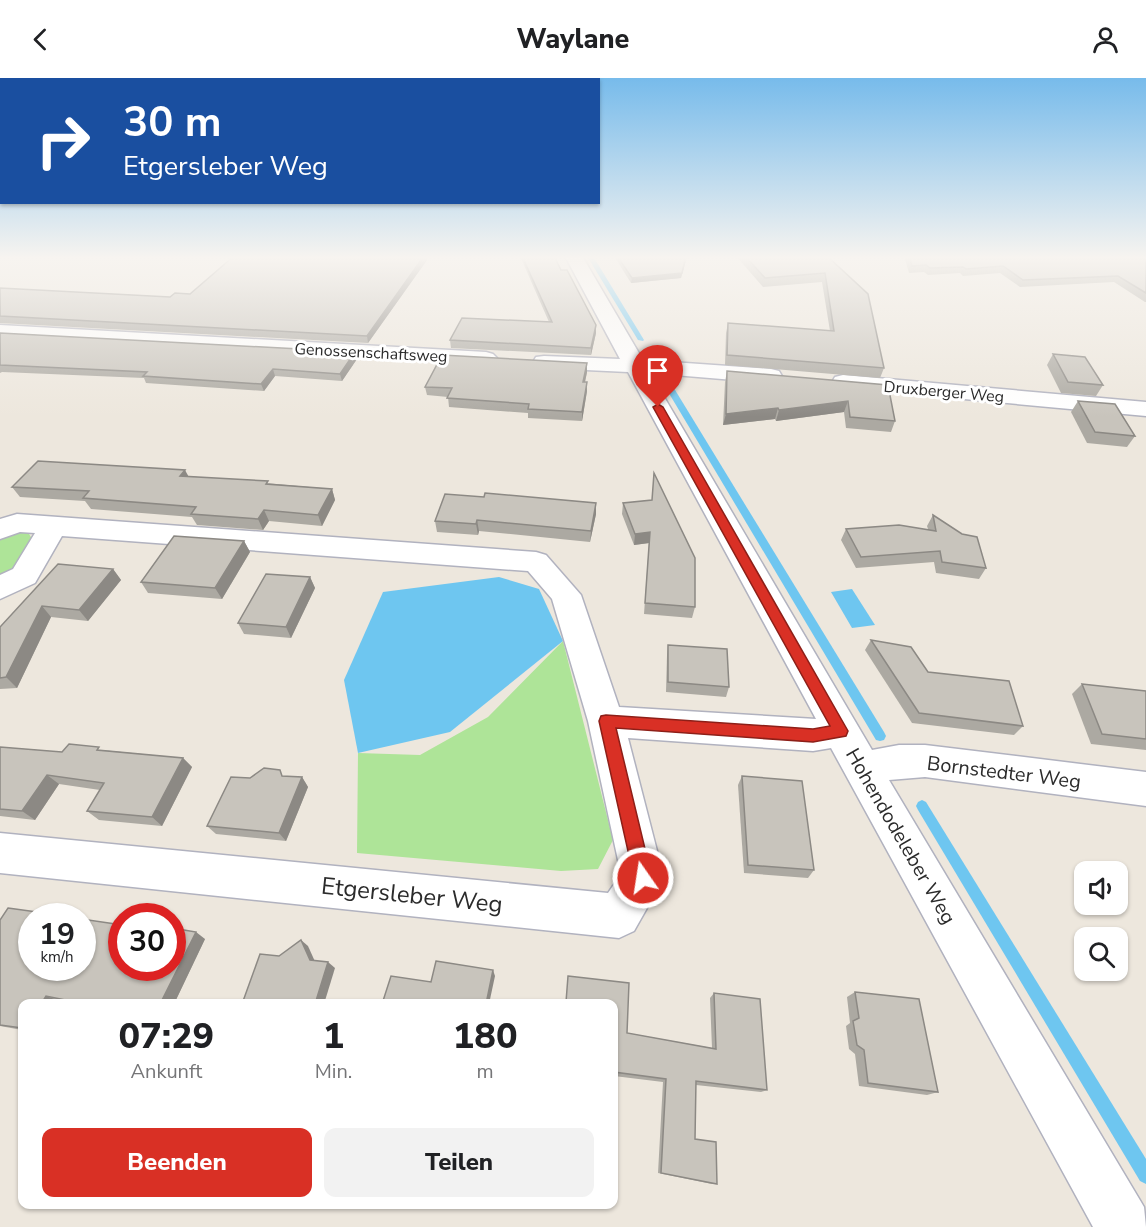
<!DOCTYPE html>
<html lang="de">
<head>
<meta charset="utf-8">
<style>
	body { margin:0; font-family:"Nunito Sans",sans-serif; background:#f2f2f2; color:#202124; height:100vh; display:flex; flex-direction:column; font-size:22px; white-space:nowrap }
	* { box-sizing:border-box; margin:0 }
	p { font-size:20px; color:#757577 }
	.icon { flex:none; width:33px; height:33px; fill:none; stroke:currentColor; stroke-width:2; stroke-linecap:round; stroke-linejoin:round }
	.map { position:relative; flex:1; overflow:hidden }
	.drawer { position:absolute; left:18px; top:921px; width:600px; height:210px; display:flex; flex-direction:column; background:#fff; border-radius:12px; box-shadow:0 2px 4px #0004 }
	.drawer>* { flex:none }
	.guide { position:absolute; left:0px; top:0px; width:600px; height:126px; box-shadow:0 2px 4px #0004; background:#1a4fa0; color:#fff; overflow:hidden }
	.tools { position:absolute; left:1074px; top:783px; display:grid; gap:12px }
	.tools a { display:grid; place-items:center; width:54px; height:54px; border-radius:12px; background:#fff; box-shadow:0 2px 4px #0004; font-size:30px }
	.speed { position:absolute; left:18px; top:825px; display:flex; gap:12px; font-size:30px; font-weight:700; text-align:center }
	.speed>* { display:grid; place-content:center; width:78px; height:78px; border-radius:50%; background:#fff; box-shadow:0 2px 4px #0004; line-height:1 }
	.speed small { font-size:15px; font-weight:400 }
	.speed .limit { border:9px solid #d22; background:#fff; color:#111 }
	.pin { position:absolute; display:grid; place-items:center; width:51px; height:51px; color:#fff; margin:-62px -26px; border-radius:50% 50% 50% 0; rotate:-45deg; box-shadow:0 0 6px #0007 }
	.pin .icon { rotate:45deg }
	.me { position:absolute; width:66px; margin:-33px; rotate:347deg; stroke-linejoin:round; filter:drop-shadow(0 0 4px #0008) }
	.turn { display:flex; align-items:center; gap:21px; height:126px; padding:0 24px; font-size:27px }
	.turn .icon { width:78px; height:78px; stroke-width:2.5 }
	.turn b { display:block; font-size:42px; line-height:51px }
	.eta { display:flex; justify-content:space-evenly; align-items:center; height:102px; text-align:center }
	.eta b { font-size:36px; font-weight:800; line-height:42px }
	.primary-button { display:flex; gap:12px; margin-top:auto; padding:12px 24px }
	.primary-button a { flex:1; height:69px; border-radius:12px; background:#d93025; color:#fff; font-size:24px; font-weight:800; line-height:69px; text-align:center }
	.primary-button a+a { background:#f2f2f2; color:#202124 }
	header { display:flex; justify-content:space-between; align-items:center; height:78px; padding:0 24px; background:#fff; font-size:27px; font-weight:800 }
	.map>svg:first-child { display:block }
	.green { fill:#aee498 }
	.water { fill:#6ec6f0 }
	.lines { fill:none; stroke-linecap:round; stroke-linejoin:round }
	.stream { fill:#6ec6f0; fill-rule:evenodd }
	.minor-casing { stroke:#b1b2bf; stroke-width:3 }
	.minor { fill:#fff; fill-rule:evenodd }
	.wall { fill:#aca9a2 }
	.shaded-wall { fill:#8c8984 }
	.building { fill:#c8c4bc; stroke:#8c8984; stroke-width:1.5 }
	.route { fill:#d93025; stroke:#8d1f18; stroke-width:1.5 }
	.labels { text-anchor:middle; stroke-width:6; stroke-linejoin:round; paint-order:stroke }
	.far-street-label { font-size:16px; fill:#2b2b2b; stroke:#fff }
	.street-label { font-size:20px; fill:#2b2b2b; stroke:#fff }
	.near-street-label { font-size:24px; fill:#2b2b2b; stroke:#fff }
</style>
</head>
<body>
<header><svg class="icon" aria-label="back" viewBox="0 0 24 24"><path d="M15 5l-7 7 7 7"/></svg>Waylane<svg class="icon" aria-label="person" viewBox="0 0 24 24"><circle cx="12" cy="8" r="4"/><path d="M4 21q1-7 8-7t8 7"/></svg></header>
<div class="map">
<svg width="1146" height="1149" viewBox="0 0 1146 1149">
	<rect width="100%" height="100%" fill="#ede7dd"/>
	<!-- green -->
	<g class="green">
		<polygon points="28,454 32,461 12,492 0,502 0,457"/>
		<polygon points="563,563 613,762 598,791 561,793 357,775 358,675 420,677 488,639"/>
	</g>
	<!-- water -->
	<g class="water">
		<polygon points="499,499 539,511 563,563 450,654 358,675 344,602 383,514"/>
		<polygon points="852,511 875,547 852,550 831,514"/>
	</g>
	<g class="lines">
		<!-- stream -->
		<g class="stream">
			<polygon points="587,178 593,178 644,262 643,263 638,262"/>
			<polygon points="668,305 672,307 884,654 886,658 884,662 880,663 876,662 664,307"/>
			<polygon points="922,722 926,724 1146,1081 1146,1106 1140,1103 918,732 916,728 918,724"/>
		</g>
		<!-- minor casing -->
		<g class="minor-casing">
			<g id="minor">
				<polygon points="565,178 582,178 643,282 771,291 779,293 782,298 779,303 771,305 650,295 872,672 899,667 925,667 1146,694 1146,728 925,699 889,702 1144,1129 1146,1149 1093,1149 831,670 813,673 628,660 664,800 634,853 619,860 0,795 0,755 608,815 621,796 588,643 552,521 528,493 62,458 35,505 0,521 0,497 13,491 35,455 20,454 0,461 0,441 17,436 536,474 546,477 581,517 619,629 816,641 628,294 544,290 536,289 533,284 536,279 544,278 620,281"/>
				<polygon points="0,247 486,274 493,276 497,280 493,284 486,286 0,259"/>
				<polygon points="843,297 1146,324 1146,338 835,309 832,304 835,299"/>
			</g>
		</g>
		<!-- minor -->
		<use href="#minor" class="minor"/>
	</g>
	<!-- wall -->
	<g class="wall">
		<polygon points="520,178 554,178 596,255 591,277 451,270 450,262 549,244"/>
		<polygon points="614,178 687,178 681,200 631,205"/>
		<polygon points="736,178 832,178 831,182 884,290 880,300 725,287 726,255 728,245 830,253 822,204 763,209"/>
		<polygon points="904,178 1146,178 1146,224 1145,224 1114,204 1020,209 1000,195 963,198 960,195 928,197 924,194 909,195"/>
		<polygon points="427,182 368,265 0,245 0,210 170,219"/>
		<polygon points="0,255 355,274 357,281 342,303 275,298 264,313 146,305 144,300 2,294 0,295"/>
		<polygon points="1053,276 1103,307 1096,318 1061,315 1047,287"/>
		<polygon points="727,293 888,307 895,343 891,354 846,350 844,334 776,343 775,341 723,347 725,304"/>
		<polygon points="587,294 585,304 587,313 582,343 528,340 528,335 449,329 448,319 427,317 425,309"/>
		<polygon points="1078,323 1135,358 1127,369 1087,365 1071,334"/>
		<polygon points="654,395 695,529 692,540 644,536 649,465 634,467 622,436 623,425 652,422"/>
		<polygon points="188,398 332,411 335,422 322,448 269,443 263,452 197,447 192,439 91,431 85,423 20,419 12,409"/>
		<polygon points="596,436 590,464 479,453 478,457 437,454 435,443"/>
		<polygon points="933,437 986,490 979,501 936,495 934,484 856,490 841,462 846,451 928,451 927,448"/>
		<polygon points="244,463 250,474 222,521 148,515 141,504"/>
		<polygon points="113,491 121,502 88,543 51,539 17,610 0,611 0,549"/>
		<polygon points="310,499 315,510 291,560 244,556 238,545"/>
		<polygon points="871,562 928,594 1023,648 1014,657 912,645 865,572"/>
		<polygon points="668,567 729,609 726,619 666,614 667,577"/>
		<polygon points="1082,606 1146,613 1146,672 1091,666 1072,616"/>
		<polygon points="0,669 62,674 102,672 183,680 192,689 162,748 99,742 87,733 100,712 59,706 35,742 0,738"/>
		<polygon points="284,698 302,699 308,709 286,763 216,756 207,748 250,700"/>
		<polygon points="742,698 814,792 808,800 744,795 738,707"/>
		<polygon points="0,842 205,861 174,926 72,926 60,923 22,926 22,952 0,948"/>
		<polygon points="855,914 938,1014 927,1017 859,1008 855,976 849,971 846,948 850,945 847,919"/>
		<polygon points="714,915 767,1012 761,1014 696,1007 695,1061 717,1106 712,1106 658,1095 663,1004 614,998 614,926 627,955 712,970 710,920"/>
	</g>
	<!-- shaded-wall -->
	<g class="shaded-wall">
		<polygon points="424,178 426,178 427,182 368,265 367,258"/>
		<polygon points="687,178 681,200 631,205 632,200"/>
		<polygon points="596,247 596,255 591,277 591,270"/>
		<polygon points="355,274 357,281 342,303 340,296"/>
		<polygon points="587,285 587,294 583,313 583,304"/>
		<polygon points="273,291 275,298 264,313 261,306"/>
		<polygon points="587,304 587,313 582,343 582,334"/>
		<polygon points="848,323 844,334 776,343 779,332"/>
		<polygon points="778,330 775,341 723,347 726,336"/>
		<polygon points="185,392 191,403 180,398"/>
		<polygon points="332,411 335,422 322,448 318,437"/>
		<polygon points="596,425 596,436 590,464 591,453"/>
		<polygon points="264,432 269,443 263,452 258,441"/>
		<polygon points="477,442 479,453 478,457 476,446"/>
		<polygon points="650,454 649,465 634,467 635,456"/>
		<polygon points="244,463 250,474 222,521 215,510"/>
		<polygon points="113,491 121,502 88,543 79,532"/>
		<polygon points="310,499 315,510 291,560 286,549"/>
		<polygon points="42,528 51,539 17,610 6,599"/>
		<polygon points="183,680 192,689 162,748 152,739"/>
		<polygon points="47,697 59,706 35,742 22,733"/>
		<polygon points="302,699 308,709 286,763 279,755"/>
		<polygon points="196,854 205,861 174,926 160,926"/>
		<polygon points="301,862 308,868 317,888 310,882"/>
		<polygon points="328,884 335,890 324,926 315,926"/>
		<polygon points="493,892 495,898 489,926 486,926"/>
		<polygon points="46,918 60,923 59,926 41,926"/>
	</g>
	<!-- building -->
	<g class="building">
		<polygon points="234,178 424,178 367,258 0,238 0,210 170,219 175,215 190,216"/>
		<polygon points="522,178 554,178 561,192 567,192 596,247 591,270 450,262 462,240 552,244"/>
		<polygon points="617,178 686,178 682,195 632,200"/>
		<polygon points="745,178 827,178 868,216 884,290 727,277 728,245 834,253 825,195 765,200"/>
		<polygon points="909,178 1146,178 1146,215 1118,198 1023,202 1003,188 966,191 963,189 930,190 926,187 912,188"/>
		<polygon points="0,255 355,274 340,296 273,291 261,306 143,298 147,294 0,287"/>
		<polygon points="1053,276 1085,279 1103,307 1068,304"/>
		<polygon points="442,277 587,285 583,304 587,304 582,334 528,331 529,326 447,320 452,310 425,309"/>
		<polygon points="727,293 888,307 895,343 850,339 848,323 779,332 778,330 726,336"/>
		<polygon points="1078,323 1115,326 1135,358 1095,354"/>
		<polygon points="38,383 185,392 180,398 268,403 266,406 332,411 318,437 264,432 258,441 191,436 196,429 83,420 89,413 12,409"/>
		<polygon points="654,395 695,480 695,529 645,525 650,454 635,456 623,425 652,422"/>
		<polygon points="485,415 596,425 591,453 477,442 476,446 435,443 445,416 484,419"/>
		<polygon points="933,437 962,456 977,459 986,490 942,484 940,473 861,479 846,451 899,447 936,453"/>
		<polygon points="174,458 244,463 215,510 141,504"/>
		<polygon points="58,486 113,491 79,532 42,528 6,599 0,600 0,549"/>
		<polygon points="266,496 310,499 286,549 238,545"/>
		<polygon points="871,562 911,569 928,594 1009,603 1023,648 919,635"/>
		<polygon points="668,567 727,571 729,609 668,604"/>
		<polygon points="1082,606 1146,613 1146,661 1102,656"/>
		<polygon points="69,666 99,669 97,672 183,680 152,739 87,733 104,705 47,697 22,733 0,731 0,669 62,674"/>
		<polygon points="264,690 280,692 282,698 302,699 279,755 207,748 231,699 250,700"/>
		<polygon points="742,698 802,703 814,792 748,787"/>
		<polygon points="8,830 66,838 32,838 32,890 82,890 82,841 122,847 122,890 172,890 172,850 196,854 160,926 85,926 46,918 41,926 22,926 22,950 0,947 0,842"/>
		<polygon points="301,862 310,882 328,884 315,926 242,926 260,876 279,878"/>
		<polygon points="436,883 493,892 486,926 382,926 391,898 431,904"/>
		<polygon points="568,898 629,905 627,955 716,971 714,915 760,921 767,1012 696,1003 695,1061 716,1064 717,1106 661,1095 666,1001 614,994 614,926 563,926 566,924"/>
		<polygon points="855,914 919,921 938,1014 868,1005 864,972 857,967 853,943 859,940"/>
	</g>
	<!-- sky -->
	<linearGradient id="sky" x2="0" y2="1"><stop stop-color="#77bbeb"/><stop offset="0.53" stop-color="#f7f4f0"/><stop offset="1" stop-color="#f7f4f0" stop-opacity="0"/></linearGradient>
	<rect width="1146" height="339" fill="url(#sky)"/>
	<!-- route -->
	<polygon class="route" points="658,326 663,329 848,653 846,658 813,664 616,650 652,800 649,806 643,808 637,806 634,800 599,643 601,638 606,637 813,651 830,648 653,329"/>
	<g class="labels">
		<!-- far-street labels -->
		<g class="far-street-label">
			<text transform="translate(371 274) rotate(3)" y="6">Genossenschaftsweg</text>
			<text transform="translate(944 313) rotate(5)" y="6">Druxberger Weg</text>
		</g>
		<!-- street labels -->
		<g class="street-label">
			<text transform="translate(1004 694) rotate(7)" y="7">Bornstedter Weg</text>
			<text transform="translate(901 758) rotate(60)" y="7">Hohendodeleber Weg</text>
		</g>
		<!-- near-street labels -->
		<g class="near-street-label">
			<text transform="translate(412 817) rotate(6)" y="8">Etgersleber Weg</text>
		</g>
	</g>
</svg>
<div class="tools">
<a><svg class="icon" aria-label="sound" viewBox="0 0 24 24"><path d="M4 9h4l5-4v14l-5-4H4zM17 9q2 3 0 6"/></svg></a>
<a><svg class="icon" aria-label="search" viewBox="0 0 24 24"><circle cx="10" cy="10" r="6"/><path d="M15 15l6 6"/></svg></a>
</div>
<div class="speed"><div>19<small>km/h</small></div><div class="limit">30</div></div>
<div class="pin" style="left:658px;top:329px;background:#d93025"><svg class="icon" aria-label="arrive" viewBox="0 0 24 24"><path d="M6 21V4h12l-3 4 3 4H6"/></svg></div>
<svg class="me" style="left:643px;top:800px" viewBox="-20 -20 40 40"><circle r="17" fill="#d93025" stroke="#fff" stroke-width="3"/><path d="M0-11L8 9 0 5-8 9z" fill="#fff"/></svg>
<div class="guide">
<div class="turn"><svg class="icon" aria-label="right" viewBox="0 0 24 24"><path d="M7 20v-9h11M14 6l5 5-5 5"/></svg><div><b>30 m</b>Etgersleber Weg</div></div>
</div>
<section class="drawer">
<div class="eta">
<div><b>07:29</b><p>Ankunft</p></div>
<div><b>1</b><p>Min.</p></div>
<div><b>180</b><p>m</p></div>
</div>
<div class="primary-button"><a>Beenden</a><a>Teilen</a></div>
</section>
</div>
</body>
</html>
